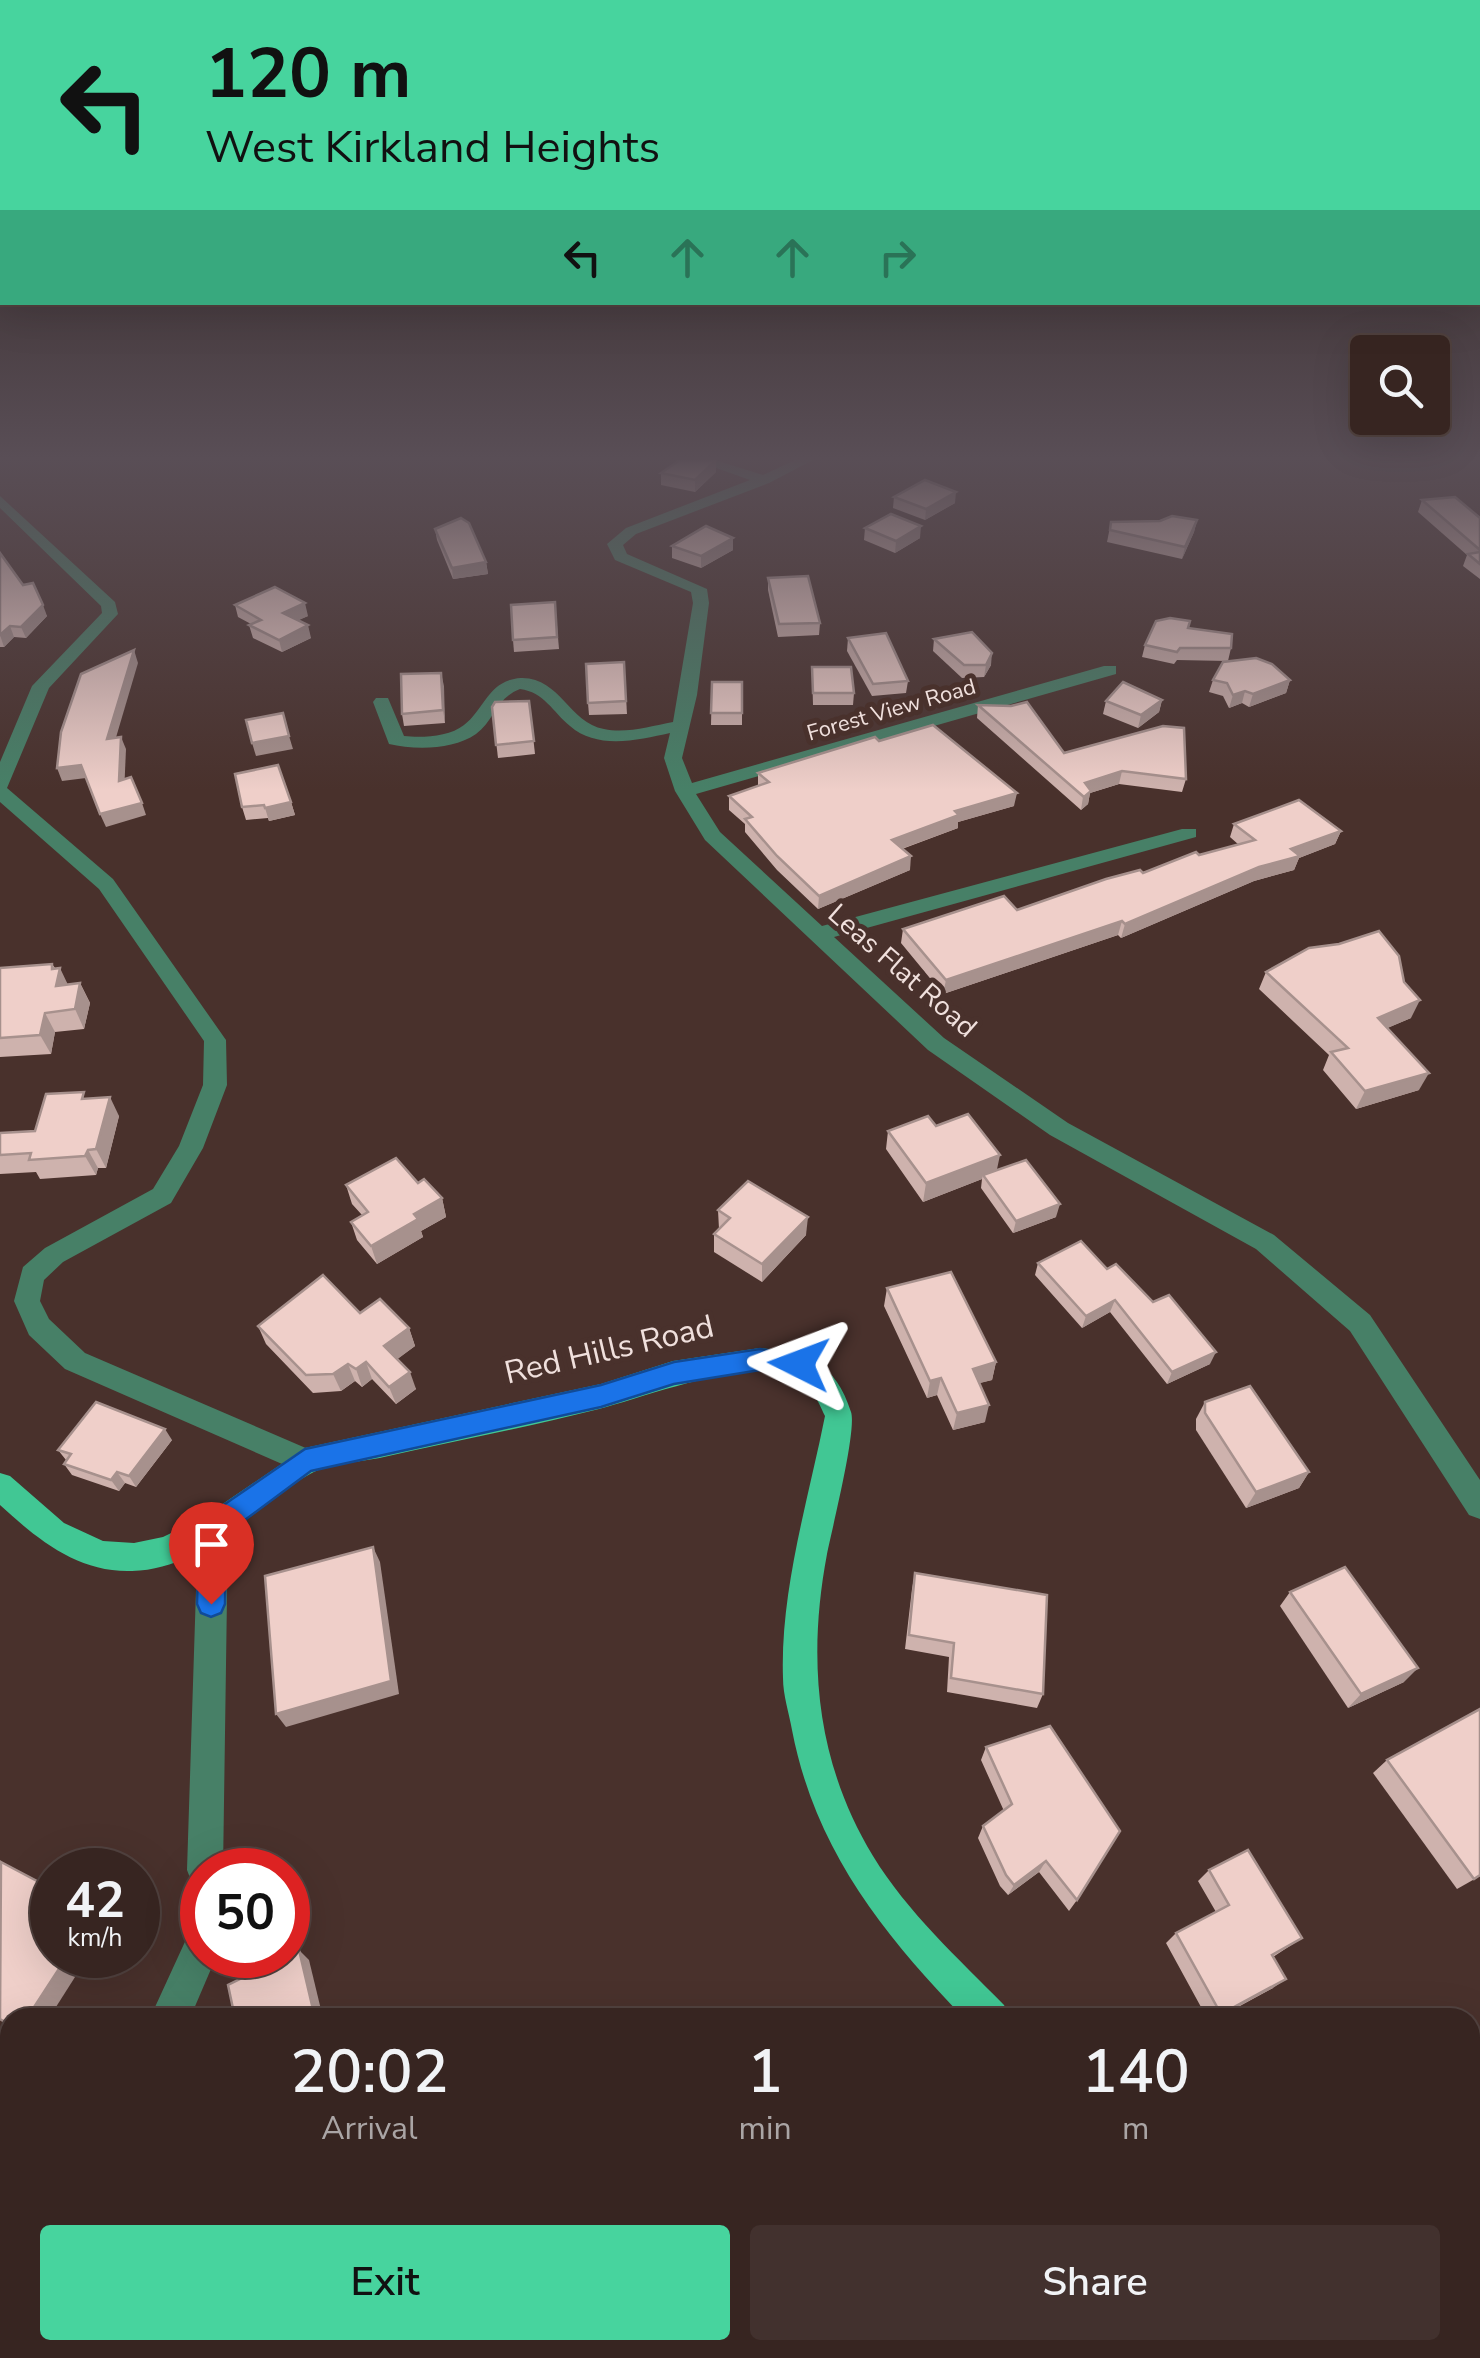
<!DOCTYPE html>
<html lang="en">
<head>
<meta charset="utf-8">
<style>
	body { margin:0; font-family:"Nunito Sans",sans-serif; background:#42312e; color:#f1f3f6; height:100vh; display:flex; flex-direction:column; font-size:38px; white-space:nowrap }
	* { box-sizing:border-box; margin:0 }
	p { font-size:32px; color:#aaa5a5 }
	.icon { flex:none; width:55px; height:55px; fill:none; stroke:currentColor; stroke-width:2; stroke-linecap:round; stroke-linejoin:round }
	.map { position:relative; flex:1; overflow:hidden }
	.panel { position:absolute; left:0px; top:2008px; width:1480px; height:352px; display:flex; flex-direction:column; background:#372521; border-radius:30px 30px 0 0; box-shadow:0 10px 40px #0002,0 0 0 2px #51423f }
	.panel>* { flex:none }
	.guide { position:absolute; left:0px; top:0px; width:1480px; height:305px; box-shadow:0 10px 40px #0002,0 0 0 2px #51423f; background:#47d49e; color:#111; overflow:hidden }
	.controls { position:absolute; left:1350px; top:335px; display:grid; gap:20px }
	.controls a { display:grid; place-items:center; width:100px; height:100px; border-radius:10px; background:#372521; box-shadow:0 10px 40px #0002,0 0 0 2px #51423f; font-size:50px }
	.speed { position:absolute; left:30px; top:1848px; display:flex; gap:20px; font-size:50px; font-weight:700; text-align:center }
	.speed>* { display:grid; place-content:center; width:130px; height:130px; border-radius:50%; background:#372521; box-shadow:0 10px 40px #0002,0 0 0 2px #51423f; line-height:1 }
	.speed small { font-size:25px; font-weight:400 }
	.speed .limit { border:15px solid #d22; background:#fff; color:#111 }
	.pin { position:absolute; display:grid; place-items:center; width:85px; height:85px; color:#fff; margin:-102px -42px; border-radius:50% 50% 50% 0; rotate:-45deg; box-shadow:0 0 10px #0007 }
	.pin .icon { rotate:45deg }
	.me { position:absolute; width:110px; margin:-55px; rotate:273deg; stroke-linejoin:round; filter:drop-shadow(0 0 8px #0008) }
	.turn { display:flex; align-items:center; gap:35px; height:210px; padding:0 40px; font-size:45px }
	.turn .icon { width:130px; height:130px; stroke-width:2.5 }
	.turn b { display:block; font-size:70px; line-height:85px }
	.lanes { display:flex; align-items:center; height:95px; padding:0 40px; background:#0003; justify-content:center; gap:50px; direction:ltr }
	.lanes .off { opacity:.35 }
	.eta { display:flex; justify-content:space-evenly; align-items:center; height:170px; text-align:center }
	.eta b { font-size:60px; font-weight:600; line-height:70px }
	.cta { display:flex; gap:20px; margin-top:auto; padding:20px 40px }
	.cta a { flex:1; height:115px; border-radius:10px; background:#47d49e; color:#111; font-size:40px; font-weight:600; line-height:115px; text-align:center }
	.cta a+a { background:#42312e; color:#f1f3f6 }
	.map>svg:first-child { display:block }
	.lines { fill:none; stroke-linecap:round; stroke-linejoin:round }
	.minor { fill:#478067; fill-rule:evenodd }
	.major { fill:#41c794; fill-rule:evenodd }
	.wall { fill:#ceb2ad }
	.shaded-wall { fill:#a7918d }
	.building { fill:#efcfc9; stroke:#a7918d; stroke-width:2.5 }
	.route { fill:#1a73e8; stroke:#114b97; stroke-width:2.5 }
	.labels { text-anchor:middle; stroke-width:10; stroke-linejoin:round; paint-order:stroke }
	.far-street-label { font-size:22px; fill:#f0e0dd; stroke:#49312c }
	.street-label { font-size:28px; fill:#f0e0dd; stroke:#49312c }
	.near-street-label { font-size:32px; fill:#f0e0dd; stroke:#49312c }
</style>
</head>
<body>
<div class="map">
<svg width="1480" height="2358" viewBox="0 0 1480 2358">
	<rect width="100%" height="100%" fill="#49312c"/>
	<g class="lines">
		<!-- minor -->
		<g class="minor">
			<path d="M694 460H715L763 475 795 460H813L769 483 636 534 623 545 627 554 707 589 709 603 697 695 682 758 692 783 1104 666H1116V674L696 794 720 832 822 926 1182 829H1196V837L834 937 944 1038 1068 1123 1274 1235 1370 1315 1480 1480V1519L1469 1515 1350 1331 1256 1249 1050 1135 928 1050 705 840 675 791 664 758 670 733C638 740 597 750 570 726 553 712 544 692 520 689 496 698 494 721 476 734 453 750 415 750 389 744L373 702 376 698H388L404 736C421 738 449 737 464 725 485 709 488 680 521 678 560 677 569 723 604 729 626 734 651 726 673 722L693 603 691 592 615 560 607 544 626 528 750 480Z"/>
			<polygon points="0,496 115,602 118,614 49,688 7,788 113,879 226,1040 227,1085 203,1148 171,1203 63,1262 44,1280 40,1301 49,1319 85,1353 315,1452 320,1461 315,1470 305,1474 65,1369 29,1335 14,1301 23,1267 45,1248 153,1189 179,1146 203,1085 204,1041 99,889 0,802 0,762 32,686 102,613 101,606 0,508"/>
			<polygon points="213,1514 224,1518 228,1528 223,1870 202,1870 202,1887 192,1883 187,1870 198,1528 202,1518"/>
			<polygon points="202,1928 202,1955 217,1955 190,2018 150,2018 189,1933"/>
			<polygon points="10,2192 10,2239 0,2243 0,2196"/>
		</g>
		<!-- major -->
		<g class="major">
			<path d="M760 1348C808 1353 835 1362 851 1412 857 1430 832 1529 827 1554 807 1660 816 1762 873 1856 907 1912 959 1959 1004 2005L1010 2018H964C882 1933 815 1849 792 1730 789 1713 783 1695 783 1678 780 1591 808 1501 825 1416 818 1401 810 1382 793 1375 749 1357 644 1397 599 1409 528 1427 455 1441 384 1457 361 1462 330 1463 310 1474 251 1507 205 1569 132 1571 78 1573 37 1539 0 1505V1473L10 1476 64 1523 103 1541 134 1543 163 1537 202 1518 305 1448 601 1384 673 1361Z"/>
			<polygon points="1296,2350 1342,2350 1345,2358 1299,2358"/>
		</g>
	</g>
	<!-- wall -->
	<g class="wall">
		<polygon points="716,472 695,492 661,485 661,473"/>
		<polygon points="894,497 955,503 925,520 893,508"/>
		<polygon points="1422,500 1480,518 1480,579 1463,566 1467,555 1418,512"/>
		<polygon points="1197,520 1194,532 1182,559 1107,542 1111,522"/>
		<polygon points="865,528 920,538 895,553 864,540"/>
		<polygon points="435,529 486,562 488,574 453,579 437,540"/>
		<polygon points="672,546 733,550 701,568 672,558"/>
		<polygon points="0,553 47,616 26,638 14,637 4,647 0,647"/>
		<polygon points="768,578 820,623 819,635 778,637 768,590"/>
		<polygon points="555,602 559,649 514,652 513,640"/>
		<polygon points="235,605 308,616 298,620 311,638 282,652 253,638 249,625 251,624 238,617"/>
		<polygon points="1188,628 1231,648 1228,661 1177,660 1174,664 1142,657 1145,645"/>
		<polygon points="848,638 908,681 906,693 872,696 847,651"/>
		<polygon points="934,639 991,665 984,677 962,678 933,651"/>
		<polygon points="624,662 627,714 589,715 588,703"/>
		<polygon points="812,667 854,693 853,705 813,705"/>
		<polygon points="441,673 445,723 404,726 402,714"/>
		<polygon points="1213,680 1290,680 1286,693 1249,707 1242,703 1229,708 1223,696 1209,692"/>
		<polygon points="712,682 742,682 742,725 711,725"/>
		<polygon points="1162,700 1159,712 1138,728 1103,714 1106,701"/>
		<polygon points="529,701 535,754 498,758 492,707"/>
		<polygon points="978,705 1064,753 1186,779 1182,792 1119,784 1090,793 1088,804 1081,810 977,718"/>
		<polygon points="879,741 1014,806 958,822 958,828 902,849 910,870 818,909 777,870 745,832 745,824 729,810 729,796 758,786 758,773"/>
		<polygon points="291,802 295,815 269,821 268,818 246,820 242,807"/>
		<polygon points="1234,824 1341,831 1335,844 1299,858 1294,870 1254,881 1121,938 1118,935 943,994 901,943 903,929 1017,910 1199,855 1239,845 1230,837"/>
		<polygon points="52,964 68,985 80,983 90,1003 84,1029 55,1032 51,1054 0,1057 0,968"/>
		<polygon points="1266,972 1411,1018 1387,1028 1419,1090 1356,1109 1323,1070 1329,1055 1259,989"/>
		<polygon points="88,1099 119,1116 106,1168 98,1168 96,1175 40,1179 36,1172 0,1174 0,1133 35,1131"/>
		<polygon points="936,1126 997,1170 1056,1217 1013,1233 981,1188 982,1179 923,1202 886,1149 888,1131"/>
		<polygon points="418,1183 442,1198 446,1217 421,1231 423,1237 377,1264 357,1240 351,1222 362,1215 352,1204 346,1185"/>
		<polygon points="718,1210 806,1235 762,1282 714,1252 714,1234 719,1229"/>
		<polygon points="1038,1263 1107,1269 1210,1364 1167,1384 1110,1312 1082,1328 1035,1275"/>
		<polygon points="887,1288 996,1362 992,1380 979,1383 985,1422 953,1430 937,1395 927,1398 884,1306"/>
		<polygon points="360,1313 409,1328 415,1346 397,1359 416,1389 396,1404 372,1379 362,1387 355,1381 341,1391 313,1393 266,1344 258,1326"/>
		<polygon points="1205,1402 1309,1472 1299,1488 1246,1508 1196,1430 1196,1419"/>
		<polygon points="172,1440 136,1487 125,1483 119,1491 72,1475 64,1464 66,1460 58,1450"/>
		<polygon points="915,1573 1043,1694 1037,1708 947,1692 949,1657 905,1649 912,1589"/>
		<polygon points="1290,1592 1404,1682 1348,1708 1280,1606"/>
		<polygon points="986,1747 1077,1900 1069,1911 1039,1872 1008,1895 1000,1886 978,1838 983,1826 1004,1811 981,1760"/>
		<polygon points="1387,1760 1480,1876 1457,1889 1373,1773"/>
		<polygon points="1209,1870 1302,1938 1273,1957 1273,1988 1218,2018 1207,2018 1166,1943 1176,1933 1216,1912 1198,1881"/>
	</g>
	<!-- shaded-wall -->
	<g class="shaded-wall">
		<polygon points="716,460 716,472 695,492 695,480"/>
		<polygon points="956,492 955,503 925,520 926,509"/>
		<polygon points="1197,520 1194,532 1182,559 1185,547"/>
		<polygon points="921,526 920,538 895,553 896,541"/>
		<polygon points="733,538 733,550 701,568 701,556"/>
		<polygon points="486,562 488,574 453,579 452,568"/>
		<polygon points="305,603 308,616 286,626 283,613"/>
		<polygon points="43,605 47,616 26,638 21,627"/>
		<polygon points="308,625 311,638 282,652 279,640"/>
		<polygon points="10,626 14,637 4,647 0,635"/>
		<polygon points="134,650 138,663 112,751 107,739"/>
		<polygon points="992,653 991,665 984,677 986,665"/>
		<polygon points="441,673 444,686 445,723 443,710"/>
		<polygon points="1290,680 1286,693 1249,707 1253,694"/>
		<polygon points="1245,691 1242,703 1229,708 1233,695"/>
		<polygon points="1162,700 1159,712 1138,728 1141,715"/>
		<polygon points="289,736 293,749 256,756 252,743"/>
		<polygon points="121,737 126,749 124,794 119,781"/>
		<polygon points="81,765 86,778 62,781 57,768"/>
		<polygon points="1122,771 1119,784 1090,793 1088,804 1081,810 1085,783"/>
		<polygon points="1017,793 1014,806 958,822 958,828 890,853 892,840 955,811"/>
		<polygon points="291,802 295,815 269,821 265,808"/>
		<polygon points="142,803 146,815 106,827 100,814"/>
		<polygon points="1341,831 1335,844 1299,858 1294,870 1254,881 1121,938 1125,924 1291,849"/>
		<polygon points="911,856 910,870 818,909 819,896"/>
		<polygon points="1122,921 1118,935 943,994 946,980"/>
		<polygon points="52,964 58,976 60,968 69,987 56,986 52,969"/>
		<polygon points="80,983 90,1003 84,1029 75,1009"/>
		<polygon points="1420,1000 1411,1018 1369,1036 1378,1018"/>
		<polygon points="45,1013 55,1032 51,1054 40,1035"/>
		<polygon points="1429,1073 1419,1090 1356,1109 1365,1091"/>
		<polygon points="110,1097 119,1116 106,1168 96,1149"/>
		<polygon points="88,1150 98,1168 96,1175 85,1156"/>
		<polygon points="1000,1155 996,1174 983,1175 982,1179 923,1202 926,1183"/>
		<polygon points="442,1198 446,1217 421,1231 423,1237 377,1264 371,1246 414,1214"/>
		<polygon points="1060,1204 1056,1217 1013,1233 1016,1221"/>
		<polygon points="808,1217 806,1235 762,1282 762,1264"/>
		<polygon points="1115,1300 1110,1312 1082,1328 1086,1316"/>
		<polygon points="409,1328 415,1346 391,1364 384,1346"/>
		<polygon points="1216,1352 1210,1364 1167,1384 1172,1372"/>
		<polygon points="366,1362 372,1379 362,1387 356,1369"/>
		<polygon points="996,1362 992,1380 969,1386 973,1369"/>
		<polygon points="348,1364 355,1381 341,1391 333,1374"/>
		<polygon points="410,1372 416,1389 396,1404 389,1387"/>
		<polygon points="941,1378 937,1395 927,1398 930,1381"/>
		<polygon points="989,1405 985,1422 953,1430 957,1413"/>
		<polygon points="165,1429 172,1440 136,1487 129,1476"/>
		<polygon points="117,1472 125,1483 119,1491 111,1480"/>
		<polygon points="1309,1472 1299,1488 1246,1508 1256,1492"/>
		<polygon points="373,1547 380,1562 399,1694 286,1727 276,1714"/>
		<polygon points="1418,1668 1404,1682 1348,1708 1361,1694"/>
		<polygon points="1046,1861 1039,1872 1008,1895 1014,1885"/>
		<polygon points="299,1950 309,1960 323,2018 315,2018"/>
		<polygon points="68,1955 89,1955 49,2018 27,2018"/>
		<polygon points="1286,1979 1273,1988 1216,2018 1221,2014"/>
	</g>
	<!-- building -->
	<g class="building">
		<polygon points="680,460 716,460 695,480 661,473"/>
		<polygon points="925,480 956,492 926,509 894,497"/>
		<polygon points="1455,497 1480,518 1480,550 1422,500"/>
		<polygon points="891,514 921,526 896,541 865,528"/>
		<polygon points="1172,516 1197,520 1185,547 1110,530 1111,522 1160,521"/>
		<polygon points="461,518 469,523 486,562 452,568 435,529"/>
		<polygon points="706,526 733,538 701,556 672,546"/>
		<polygon points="1480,552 1480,564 1468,554"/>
		<polygon points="0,553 23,585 33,583 43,605 21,627 10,626 0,635"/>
		<polygon points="808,576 820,623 779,624 768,578"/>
		<polygon points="275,587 305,603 283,613 308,625 279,640 249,625 261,620 235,605"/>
		<polygon points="555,602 557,637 513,640 511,605"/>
		<polygon points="1170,618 1190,621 1188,628 1232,634 1231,648 1180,648 1177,652 1145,645 1156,621"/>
		<polygon points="972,632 992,653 986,665 964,665 934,639"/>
		<polygon points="886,633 908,681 873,684 848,638"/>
		<polygon points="134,650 107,739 121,737 119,781 131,777 142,803 100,814 81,765 57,768 61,732 81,674"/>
		<polygon points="1256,658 1272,664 1290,680 1253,694 1245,691 1233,695 1227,683 1213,680 1223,662"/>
		<polygon points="624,662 626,701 588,703 586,664"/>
		<polygon points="812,667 851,667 854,693 813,693"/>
		<polygon points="441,673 443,710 402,714 401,674"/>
		<polygon points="712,682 742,682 742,713 711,713"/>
		<polygon points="1123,682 1162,700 1141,715 1106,701"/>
		<polygon points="529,701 534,741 496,745 492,707 495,702"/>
		<polygon points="1027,702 1064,753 1163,726 1184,728 1186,779 1122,771 1085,783 1091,791 1084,797 978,705 1011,706"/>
		<polygon points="283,713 289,736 252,743 246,720"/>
		<polygon points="933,725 1017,793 955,811 959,815 892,840 911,856 819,896 777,856 745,819 752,817 729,796 769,782 758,773 875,737 879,741"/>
		<polygon points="278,765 291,802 265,808 264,805 242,807 235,774"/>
		<polygon points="1299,800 1341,831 1291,849 1300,856 1259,867 1125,924 1122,921 946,980 903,929 1004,896 1017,910 1106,879 1140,870 1143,873 1196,852 1199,855 1255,840 1234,824"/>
		<polygon points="1379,931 1399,956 1404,982 1420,1000 1378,1018 1429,1073 1365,1091 1331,1052 1348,1048 1266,972 1309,948 1339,944"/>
		<polygon points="52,964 52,969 60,968 56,986 80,983 75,1009 45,1013 40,1035 0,1038 0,968"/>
		<polygon points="84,1092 82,1099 110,1097 96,1149 88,1150 85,1156 29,1160 31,1153 0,1155 0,1133 35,1131 46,1094"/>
		<polygon points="968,1114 1000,1155 926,1183 888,1131 928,1116 936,1126"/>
		<polygon points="396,1158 418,1183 424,1179 442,1198 414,1214 418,1219 371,1246 351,1222 368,1212 346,1185"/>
		<polygon points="1026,1160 1060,1204 1016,1221 983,1175"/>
		<polygon points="748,1181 808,1217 762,1264 714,1234 730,1218 718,1210"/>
		<polygon points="1081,1241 1107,1269 1116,1264 1153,1302 1169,1295 1216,1352 1172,1372 1115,1300 1086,1316 1038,1263"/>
		<polygon points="951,1272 996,1362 973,1369 989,1405 957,1413 941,1378 930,1381 887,1288"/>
		<polygon points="323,1275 360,1313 380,1299 409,1328 384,1346 410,1372 389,1387 366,1362 356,1369 348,1364 333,1374 306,1375 258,1326"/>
		<polygon points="1250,1386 1309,1472 1256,1492 1205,1413 1205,1402"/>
		<polygon points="96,1402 165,1429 129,1476 117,1472 111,1480 64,1464 71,1454 58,1450"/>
		<polygon points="373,1547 391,1681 276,1714 265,1576"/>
		<polygon points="1345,1567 1418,1668 1361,1694 1290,1592"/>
		<polygon points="915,1573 1047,1595 1043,1694 951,1678 954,1643 909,1635"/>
		<polygon points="1480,1709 1480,1875 1474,1879 1387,1760"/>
		<polygon points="1050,1726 1120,1831 1077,1900 1046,1861 1014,1885 1006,1875 983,1826 1012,1804 986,1747"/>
		<polygon points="1248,1850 1302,1938 1272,1955 1286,1979 1221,2014 1176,1933 1229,1905 1209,1870"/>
		<polygon points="1,1862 52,1889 52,1955 68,1955 27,2018 10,2018 10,2025 0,2019"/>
		<polygon points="299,1950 315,2018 235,2018 228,1985"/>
		<polygon points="1470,2196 1480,2212 1480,2239 1470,2245"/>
		<polygon points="911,2350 1049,2350 1055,2358 916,2358"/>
	</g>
	<!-- sky -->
	<linearGradient id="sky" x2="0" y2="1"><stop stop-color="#281b18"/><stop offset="0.58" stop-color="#594e56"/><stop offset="1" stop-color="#594e56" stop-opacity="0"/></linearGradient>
	<rect width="1480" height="790" fill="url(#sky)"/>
	<!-- route -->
	<polygon class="route" points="760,1349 808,1356 811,1364 808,1372 799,1375 760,1370 674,1384 601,1407 311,1471 226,1534 225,1604 221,1613 211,1617 201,1613 197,1604 199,1528 203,1519 305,1449 601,1385 674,1362"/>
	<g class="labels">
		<!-- far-street labels -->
		<g class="far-street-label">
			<text transform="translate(891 709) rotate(-16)" y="8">Forest View Road</text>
		</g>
		<!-- street labels -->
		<g class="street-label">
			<text transform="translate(903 970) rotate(41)" y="10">Leas Flat Road</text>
		</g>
		<!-- near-street labels -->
		<g class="near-street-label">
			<text transform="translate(609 1349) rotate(-13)" y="11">Red Hills Road</text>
		</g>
	</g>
</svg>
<div class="controls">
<a><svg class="icon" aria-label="search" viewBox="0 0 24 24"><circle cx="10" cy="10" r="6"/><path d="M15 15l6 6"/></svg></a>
</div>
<div class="speed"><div>42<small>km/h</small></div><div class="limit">50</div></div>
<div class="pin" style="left:211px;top:1604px;background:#d93025"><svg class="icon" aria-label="arrive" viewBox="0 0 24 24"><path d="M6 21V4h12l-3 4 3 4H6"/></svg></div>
<svg class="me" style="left:799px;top:1364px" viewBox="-20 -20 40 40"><path d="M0-17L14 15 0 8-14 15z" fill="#1a73e8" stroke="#fff" stroke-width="4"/></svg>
<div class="guide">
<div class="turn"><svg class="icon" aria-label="left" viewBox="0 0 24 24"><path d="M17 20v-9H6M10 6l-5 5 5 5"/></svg><div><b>120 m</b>West Kirkland Heights</div></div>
<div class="lanes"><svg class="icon" aria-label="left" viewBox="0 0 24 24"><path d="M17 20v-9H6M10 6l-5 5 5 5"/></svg><svg class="icon off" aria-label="ahead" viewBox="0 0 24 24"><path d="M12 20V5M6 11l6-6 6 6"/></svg><svg class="icon off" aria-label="ahead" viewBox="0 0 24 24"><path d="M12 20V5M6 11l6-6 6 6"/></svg><svg class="icon off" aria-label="right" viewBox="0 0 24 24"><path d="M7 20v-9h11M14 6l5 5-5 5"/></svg></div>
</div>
<section class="panel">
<div class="eta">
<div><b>20:02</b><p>Arrival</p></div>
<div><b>1</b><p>min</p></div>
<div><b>140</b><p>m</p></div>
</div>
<div class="cta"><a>Exit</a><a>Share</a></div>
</section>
</div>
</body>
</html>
